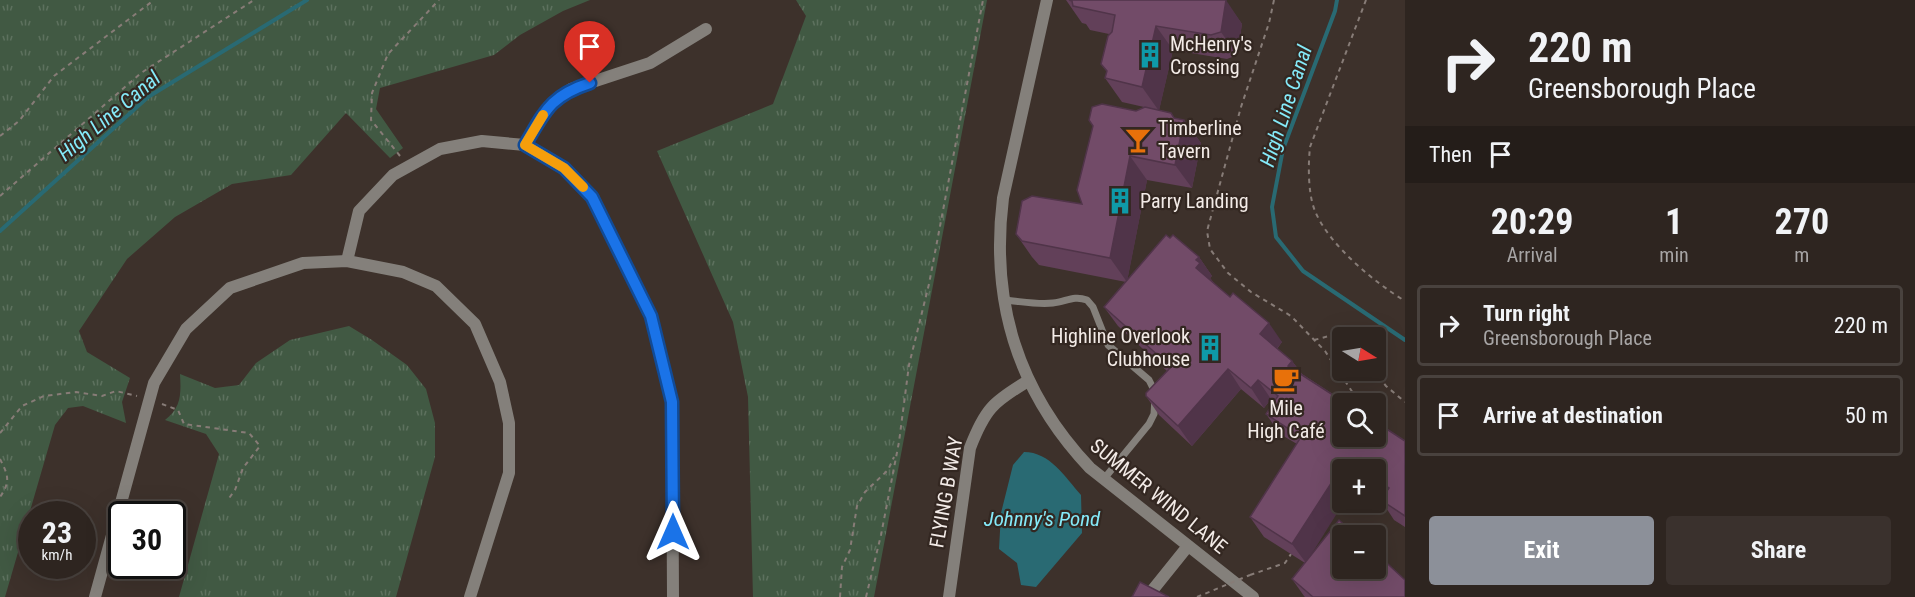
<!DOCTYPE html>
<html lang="en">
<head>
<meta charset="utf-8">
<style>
	body { margin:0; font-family:"Roboto Condensed",sans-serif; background:#3a312d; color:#f1f3f6; height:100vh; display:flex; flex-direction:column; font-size:22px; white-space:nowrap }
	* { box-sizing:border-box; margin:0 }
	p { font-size:20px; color:#a7a5a5 }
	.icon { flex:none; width:33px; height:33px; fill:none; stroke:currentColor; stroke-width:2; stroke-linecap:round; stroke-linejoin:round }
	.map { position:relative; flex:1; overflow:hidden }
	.sheet { display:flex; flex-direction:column; background:#2e2520; width:510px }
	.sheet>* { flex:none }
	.hud { background:#2e2520; color:#f1f3f6; overflow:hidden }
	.needle { width:39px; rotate:101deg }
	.buttons { position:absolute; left:1332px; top:327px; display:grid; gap:12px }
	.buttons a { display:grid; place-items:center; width:54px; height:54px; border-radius:6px; background:#2e2520; box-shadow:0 6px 24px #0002,0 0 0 2px #49423e; font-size:30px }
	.speed { position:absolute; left:18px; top:501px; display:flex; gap:12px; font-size:30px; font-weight:700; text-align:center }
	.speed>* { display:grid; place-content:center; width:78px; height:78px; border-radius:50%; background:#2e2520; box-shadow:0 6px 24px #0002,0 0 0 2px #49423e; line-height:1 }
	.speed small { font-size:15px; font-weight:400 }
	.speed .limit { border:3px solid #111; border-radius:9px; background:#fff; color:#111 }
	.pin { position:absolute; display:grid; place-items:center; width:51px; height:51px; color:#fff; margin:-62px -26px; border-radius:50% 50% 50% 0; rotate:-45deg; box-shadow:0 0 6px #0007 }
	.pin .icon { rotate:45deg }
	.me { position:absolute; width:66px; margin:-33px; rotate:0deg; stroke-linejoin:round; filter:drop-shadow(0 0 4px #0008) }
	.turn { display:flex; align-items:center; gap:21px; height:126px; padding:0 24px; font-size:27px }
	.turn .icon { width:78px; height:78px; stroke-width:2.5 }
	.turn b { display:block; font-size:42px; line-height:51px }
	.then { display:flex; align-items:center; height:57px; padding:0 24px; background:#0003; gap:12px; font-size:22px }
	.eta { display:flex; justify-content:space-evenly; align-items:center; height:102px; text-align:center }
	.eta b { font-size:36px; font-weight:700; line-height:42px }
	.action { display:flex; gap:12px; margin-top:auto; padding:12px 24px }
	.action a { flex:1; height:69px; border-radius:6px; background:#8c9099; color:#fff; font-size:24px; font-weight:700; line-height:69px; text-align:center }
	.action a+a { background:#3a312d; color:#f1f3f6 }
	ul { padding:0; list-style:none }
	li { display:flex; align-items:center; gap:18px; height:81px; margin:0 12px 9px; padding:0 12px; border:3px solid #49423e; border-radius:6px }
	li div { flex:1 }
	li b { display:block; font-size:22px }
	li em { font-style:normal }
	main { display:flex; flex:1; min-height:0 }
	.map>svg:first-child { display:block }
	.grass { fill:url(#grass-tufts) }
	.water { fill:#296a73 }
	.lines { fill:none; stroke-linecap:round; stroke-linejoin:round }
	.stream { stroke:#296a73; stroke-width:4 }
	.path { stroke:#877c77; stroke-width:2; stroke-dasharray:4.5 4.5; stroke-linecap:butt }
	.service { stroke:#84807b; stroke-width:7 }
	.minor { stroke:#84807b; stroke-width:12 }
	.path-bridge { stroke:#877c77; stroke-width:2; stroke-dasharray:4.5 4.5; stroke-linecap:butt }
	.wall { fill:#624059 }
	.shaded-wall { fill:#503449 }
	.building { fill:#724b68; stroke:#503449; stroke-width:1.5 }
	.route-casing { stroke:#114b97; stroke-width:15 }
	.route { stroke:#1a73e8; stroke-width:10 }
	.slow { stroke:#f59e0b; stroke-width:10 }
	.labels { text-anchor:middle; stroke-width:4.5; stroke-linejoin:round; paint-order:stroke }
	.poi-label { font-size:20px; fill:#f3ebe7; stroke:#332721; text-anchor:start }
	.street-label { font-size:20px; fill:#f3ebe7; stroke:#332721 }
	.water-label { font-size:21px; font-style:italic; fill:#85eaf9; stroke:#332721 }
</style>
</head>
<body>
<main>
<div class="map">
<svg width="1405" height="597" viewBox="0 0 1405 597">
	<defs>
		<pattern id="grass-tufts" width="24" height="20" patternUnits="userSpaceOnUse" patternTransform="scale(1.5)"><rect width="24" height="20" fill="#415943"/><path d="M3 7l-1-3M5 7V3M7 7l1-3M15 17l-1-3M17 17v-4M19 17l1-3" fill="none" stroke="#5d715e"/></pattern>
	</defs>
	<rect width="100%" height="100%" fill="#3d312b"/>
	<!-- grass -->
	<g class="grass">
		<polygon points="0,0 590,0 563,11 520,35 494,55 380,88 376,109 403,148 390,158 346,113 291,175 232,184 175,217 127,259 79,331 87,352 130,378 122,402 126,423 83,406 68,408 55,425 5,597 0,597"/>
		<polygon points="796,0 987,0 874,597 753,597 748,397 733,322 657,151 773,104 806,16"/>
		<path d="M349 326 372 340 407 365 426 389 435 423V457L396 597H179L219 454 206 434 165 420C182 408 181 392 180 374L215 388 239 385 256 363 290 340Z"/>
	</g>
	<!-- water -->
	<path class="water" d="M1024 452C1050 452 1065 477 1081 495L1082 533 1036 587 1021 585 1017 563 999 549 1001 513 1013 465Z"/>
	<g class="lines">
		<!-- stream -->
		<g class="stream">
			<polyline points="1337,0 1335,11 1283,149 1272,207 1276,237 1303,271 1405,340"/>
			<polyline points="0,231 148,97 307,0"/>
		</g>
		<!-- path -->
		<g class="path">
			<polyline points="1274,0 1269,23 1241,107 1207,231 1210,249 1228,273 1251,292 1291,316 1325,351 1357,399"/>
			<path d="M1366 0 1310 147C1308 166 1308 194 1315 211 1329 245 1374 282 1405 301"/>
			<polyline points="0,136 19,121 54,76 154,0"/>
			<polyline points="400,156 371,120 372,93 388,54 439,0"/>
			<polyline points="0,196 141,73 254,0"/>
			<polyline points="1314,340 1333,335 1342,340"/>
			<polyline points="1373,370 1386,386 1405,402"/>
			<polyline points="162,404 178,410 184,424 249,433 260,446 243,468 235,490 227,501"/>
			<polyline points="0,433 22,406 44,396 76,392 102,396 116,391 137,396"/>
			<path d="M0 459C8 475 11 481 0 497"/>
			<polyline points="1250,575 1285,563 1291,554"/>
			<polyline points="840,597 842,567 850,550 857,506 865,492 888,470 894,457"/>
			<polyline points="866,597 881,535 899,442 909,365 929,284 983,0"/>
		</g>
		<!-- service -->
		<path class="service" d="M1003 300C1019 301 1037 305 1053 303 1066 302 1073 295 1087 300L1093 307 1108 345 1149 380 1153 388 1155 398 1154 414 1149 424 1103 480"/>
		<!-- minor -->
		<g class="minor">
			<path d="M1047 0 1003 198C990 303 1018 392 1090 468L1253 597"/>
			<polyline points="525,145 548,107 571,89 650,63 706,29"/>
			<polyline points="347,261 359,211 393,175 440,149 482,141 525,145 564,168 593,197 651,316 672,402 673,597"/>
			<polyline points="95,597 154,383 186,329 230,288 303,263 347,261 403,272 436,286 475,324 500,382 509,423 509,473 470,597"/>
			<path d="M949 597 970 448C985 409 993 402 1028 381"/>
			<polyline points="1147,597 1188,546"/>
		</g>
		<!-- path-bridge -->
		<polyline class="path-bridge" points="1197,597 1250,575"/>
	</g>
	<!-- wall -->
	<polygon class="wall" points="1066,0 1225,0 1242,24 1237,55 1227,59 1173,50 1159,110 1174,118 1184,120 1201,143 1192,188 1147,180 1127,281 1170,238 1199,257 1212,276 1210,278 1214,283 1282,342 1277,349 1292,361 1302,374 1405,441 1405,527 1394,520 1381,500 1384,495 1376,490 1376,470 1342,470 1310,556 1405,597 1305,597 1304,596 1292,579 1305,563 1264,537 1250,517 1297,444 1280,434 1266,414 1274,402 1271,399 1264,408 1241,389 1192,446 1159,415 1146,396 1167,371 1118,326 1104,307 1126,282 1039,265 1032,257 1016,234 1082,204 1136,111 1144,107 1122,102 1105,78 1107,72 1101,64 1109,34 1090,30 1086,24 1082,23"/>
	<!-- shaded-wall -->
	<g class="shaded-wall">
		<polygon points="1226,0 1242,24 1237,55 1221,32"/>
		<polygon points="1156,26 1173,50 1159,111 1142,87"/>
		<polygon points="1184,120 1201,143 1192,188 1175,165"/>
		<polygon points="1130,156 1147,180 1127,282 1110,258"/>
		<polygon points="1199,257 1212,276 1210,278 1214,283 1196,268 1196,260"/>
		<polygon points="1269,323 1282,342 1273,353 1260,334"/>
		<polygon points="1292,361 1306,380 1288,366"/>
		<polygon points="1228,369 1241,389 1192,446 1178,426"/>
		<polygon points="1258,380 1271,399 1264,408 1251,388"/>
		<polygon points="1346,460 1352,470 1342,470 1342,502 1344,502 1306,563 1292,544"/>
	</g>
	<!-- building -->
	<g class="building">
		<polygon points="1069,0 1226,0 1221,32 1211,35 1156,26 1142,87 1105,78 1107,71 1101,64 1108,36 1112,32 1115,15 1073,6 1072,1"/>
		<polygon points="1102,104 1136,111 1145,107 1171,113 1174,118 1184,120 1175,165 1130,156 1110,258 1022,241 1016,234 1022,201 1032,196 1082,204 1077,190 1093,126 1089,120 1092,107"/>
		<polygon points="1166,235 1170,238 1173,235 1199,257 1196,260 1200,263 1196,268 1230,297 1233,293 1269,323 1260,334 1292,361 1288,366 1347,404 1342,404 1342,436 1376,436 1376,422 1405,441 1405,516 1381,500 1389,488 1376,479 1376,470 1360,470 1346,460 1292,544 1250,517 1301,437 1266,414 1278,396 1258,380 1251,388 1228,369 1178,426 1146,396 1146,393 1171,367 1104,307"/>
		<polygon points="1339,520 1356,536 1342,536 1342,568 1376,568 1376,553 1405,580 1405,597 1313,597 1292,579"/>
		<polygon points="1140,582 1169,597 1132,597"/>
	</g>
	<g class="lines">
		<!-- route casing -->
		<g class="route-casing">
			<path id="route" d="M590 83C550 96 545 111 525 145L564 168 592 197 651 316 672 402 673 532"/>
		</g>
		<!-- route -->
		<use href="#route" class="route"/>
		<!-- slow -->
		<polyline class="slow" points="543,115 525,145 564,168 583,187"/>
	</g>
	<!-- icons -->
	<defs>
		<g id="building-bare" transform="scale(2.07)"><path d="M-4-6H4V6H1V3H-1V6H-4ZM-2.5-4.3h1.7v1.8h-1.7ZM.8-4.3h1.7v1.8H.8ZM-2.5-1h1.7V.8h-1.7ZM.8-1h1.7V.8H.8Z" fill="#0f9aa8" stroke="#332721" stroke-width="2.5" paint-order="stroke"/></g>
		<g id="bar-bare" transform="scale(2.07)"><path d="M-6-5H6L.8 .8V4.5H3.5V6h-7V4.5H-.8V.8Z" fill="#e8710a" stroke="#332721" stroke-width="2.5" paint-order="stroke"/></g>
		<g id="cafe-bare" transform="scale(2.07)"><path d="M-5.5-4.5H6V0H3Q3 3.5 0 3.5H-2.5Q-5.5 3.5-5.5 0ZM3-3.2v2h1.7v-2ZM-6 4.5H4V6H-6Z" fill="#e8710a" stroke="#332721" stroke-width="2.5" paint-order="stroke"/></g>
	</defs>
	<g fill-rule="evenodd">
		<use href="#building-bare" x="1150" y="55"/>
		<use href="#bar-bare" x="1138" y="140"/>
		<use href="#building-bare" x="1120" y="201"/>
		<use href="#building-bare" x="1210" y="348"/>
		<use href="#cafe-bare" x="1286" y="379"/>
	</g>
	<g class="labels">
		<!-- poi labels -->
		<g class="poi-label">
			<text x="1170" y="51">McHenry's<tspan x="1170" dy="23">Crossing</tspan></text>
			<text x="1158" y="135">Timberline<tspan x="1158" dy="23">Tavern</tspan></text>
			<text x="1140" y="208">Parry Landing</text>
			<text x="1190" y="343" text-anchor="end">Highline Overlook<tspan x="1190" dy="23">Clubhouse</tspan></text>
			<text x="1286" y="415" text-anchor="middle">Mile<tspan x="1286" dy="23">High Café</tspan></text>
		</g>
		<!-- street labels -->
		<g class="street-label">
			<text transform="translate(946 492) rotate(-80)" y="7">FLYING B WAY</text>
			<text transform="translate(1159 496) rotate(39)" y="7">SUMMER WIND LANE</text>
		</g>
		<!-- water labels -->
		<g class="water-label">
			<text transform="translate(1286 106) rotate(-72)" y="7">High Line Canal</text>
			<text transform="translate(109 116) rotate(-40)" y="7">High Line Canal</text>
			<text x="1042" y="526">Johnny's Pond</text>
		</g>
	</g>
</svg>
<div class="buttons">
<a><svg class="needle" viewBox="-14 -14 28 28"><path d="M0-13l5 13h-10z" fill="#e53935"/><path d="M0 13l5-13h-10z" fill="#a7a5a5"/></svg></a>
<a><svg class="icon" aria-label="search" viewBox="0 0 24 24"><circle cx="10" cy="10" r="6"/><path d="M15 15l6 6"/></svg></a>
<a>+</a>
<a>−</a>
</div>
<div class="speed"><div>23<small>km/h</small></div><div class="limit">30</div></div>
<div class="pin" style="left:590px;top:83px;background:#d93025"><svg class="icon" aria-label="arrive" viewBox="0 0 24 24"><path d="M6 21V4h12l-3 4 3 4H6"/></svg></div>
<svg class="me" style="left:673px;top:532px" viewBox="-20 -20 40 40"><path d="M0-17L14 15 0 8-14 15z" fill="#1a73e8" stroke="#fff" stroke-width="4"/></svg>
</div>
<section class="sheet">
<div class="hud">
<div class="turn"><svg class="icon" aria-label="right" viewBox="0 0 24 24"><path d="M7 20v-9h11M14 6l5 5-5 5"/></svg><div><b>220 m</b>Greensborough Place</div></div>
<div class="then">Then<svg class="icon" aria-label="arrive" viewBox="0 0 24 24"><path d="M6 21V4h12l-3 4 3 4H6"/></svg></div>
</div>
<div class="eta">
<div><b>20:29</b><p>Arrival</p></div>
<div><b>1</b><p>min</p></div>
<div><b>270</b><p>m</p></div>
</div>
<ul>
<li><svg class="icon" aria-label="right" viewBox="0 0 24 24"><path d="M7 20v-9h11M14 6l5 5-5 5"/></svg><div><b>Turn right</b><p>Greensborough Place</p></div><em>220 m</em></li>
<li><svg class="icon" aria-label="arrive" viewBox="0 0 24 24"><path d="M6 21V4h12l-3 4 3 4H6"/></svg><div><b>Arrive at destination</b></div><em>50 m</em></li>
</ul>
<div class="action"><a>Exit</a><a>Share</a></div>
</section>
</main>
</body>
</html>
